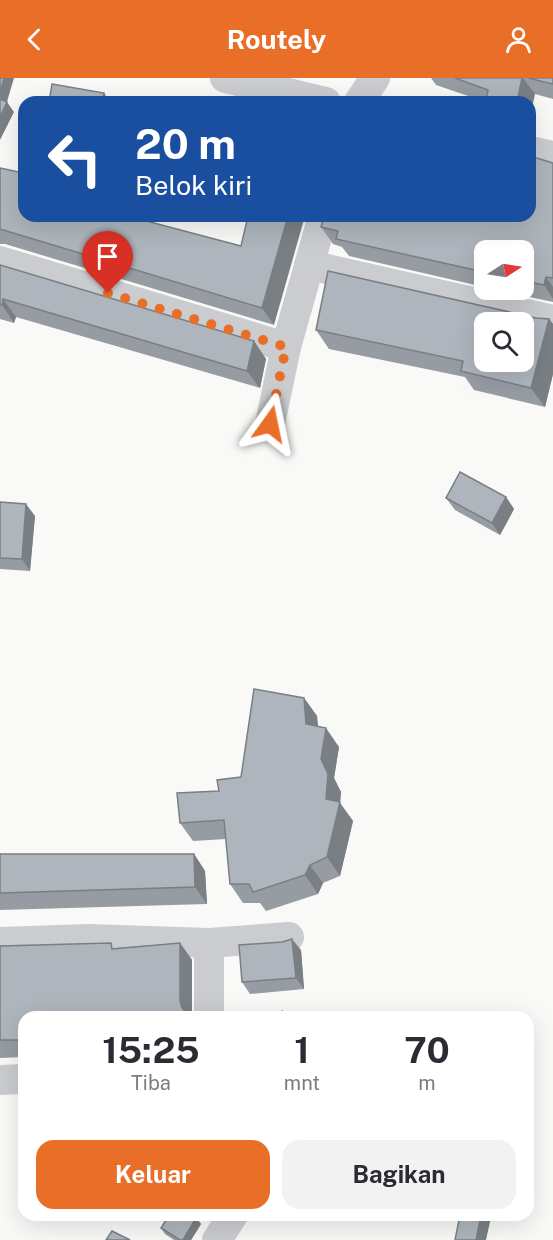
<!DOCTYPE html>
<html lang="id">
<head>
<meta charset="utf-8">
<style>
	body { margin:0; font-family:"Public Sans",sans-serif; background:#f2f2f3; color:#2b2b33; height:100vh; display:flex; flex-direction:column; font-size:22px; white-space:nowrap }
	* { box-sizing:border-box; margin:0 }
	p { font-size:20px; color:#7c7c81 }
	.icon { flex:none; width:33px; height:33px; fill:none; stroke:currentColor; stroke-width:2; stroke-linecap:round; stroke-linejoin:round }
	.map { position:relative; flex:1; overflow:hidden }
	.side { position:absolute; left:18px; top:933px; width:516px; height:210px; display:flex; flex-direction:column; background:#fff; border-radius:18px; box-shadow:0 6px 24px #0002 }
	.side>* { flex:none }
	.hud { position:absolute; left:18px; top:18px; width:518px; height:126px; border-radius:18px; box-shadow:0 6px 24px #0002; background:#1a4fa0; color:#fff; overflow:hidden }
	.needle { width:39px; rotate:78deg }
	.controls { position:absolute; left:474px; top:162px; display:grid; gap:12px }
	.controls a { display:grid; place-items:center; width:60px; height:60px; border-radius:12px; background:#fff; box-shadow:0 6px 24px #0002; font-size:30px }
	.pin { position:absolute; display:grid; place-items:center; width:51px; height:51px; color:#fff; margin:-62px -26px; border-radius:50% 50% 50% 0; rotate:-45deg; box-shadow:0 0 6px #0007 }
	.pin .icon { rotate:45deg }
	.me { position:absolute; width:66px; margin:-33px; rotate:12deg; stroke-linejoin:round; filter:drop-shadow(0 0 4px #0008) }
	.turn { display:flex; align-items:center; gap:21px; height:126px; padding:0 18px; font-size:27px }
	.turn .icon { width:78px; height:78px; stroke-width:2.5 }
	.turn b { display:block; font-size:42px; line-height:51px }
	.eta { display:flex; justify-content:space-evenly; align-items:center; height:102px; text-align:center }
	.eta b { font-size:36px; font-weight:700; line-height:42px }
	.primary-button { display:flex; gap:12px; margin-top:auto; padding:12px 18px }
	.primary-button a { flex:1; height:69px; border-radius:18px; background:#e96f28; color:#fff; font-size:24px; font-weight:700; line-height:69px; text-align:center }
	.primary-button a+a { background:#f2f2f3; color:#2b2b33 }
	header { display:flex; justify-content:space-between; align-items:center; height:78px; padding:0 18px; background:#e96f28; color:#fff; font-size:27px; font-weight:700 }
	.map>svg:first-child { display:block }
	.lines { fill:none; stroke-linecap:round; stroke-linejoin:round }
	.street { stroke:#caccd0; stroke-width:30 }
	.wall { fill:#969ca2 }
	.shaded-wall { fill:#7a7f84 }
	.building { fill:#aeb5bc; stroke:#7a7f84; stroke-width:1.5; fill-rule:evenodd }
	.route { stroke:#e96f28; stroke-width:10; stroke-dasharray:0 18 }
</style>
</head>
<body>
<header><svg class="icon" aria-label="back" viewBox="0 0 24 24"><path d="M15 5l-7 7 7 7"/></svg>Routely<svg class="icon" aria-label="person" viewBox="0 0 24 24"><circle cx="12" cy="8" r="4"/><path d="M4 21q1-7 8-7t8 7"/></svg></header>
<div class="map">
<svg width="553" height="1162" viewBox="0 0 553 1162">
	<rect width="100%" height="100%" fill="#f9faf7"/>
	<g class="lines">
		<!-- street -->
		<g class="street">
			<polyline points="225,0 326,24"/>
			<polyline points="359,24 375,0"/>
			<polyline points="530,73 553,78"/>
			<polyline points="0,183 286,269 323,138"/>
			<polyline points="309,187 553,242"/>
			<polyline points="270,346 286,269"/>
			<polyline points="0,864 89,861 209,865 289,859"/>
			<polyline points="209,939 209,865"/>
			<polyline points="0,1002 24,1001"/>
			<polyline points="217,1162 233,1137"/>
		</g>
	</g>
	<!-- wall -->
	<g class="wall">
		<polygon points="431,0 553,0 553,21 535,16 486,24 436,7"/>
		<polygon points="553,85 553,224 496,212 524,212 524,172 484,172 484,209 349,178 342,169 333,166 321,149"/>
		<polygon points="0,90 24,138 149,138 151,140 150,144 241,168 274,247 5,166 0,166"/>
		<polygon points="0,187 254,263 266,281 260,310 16,239 14,245 0,241"/>
		<polygon points="536,240 549,241 553,246 553,296 545,329 474,312 465,299 329,271 316,252"/>
		<polygon points="506,419 514,431 500,457 455,432 446,420"/>
		<polygon points="0,424 35,438 30,493 0,491"/>
		<polygon points="304,620 317,638 318,648 339,669 334,700 341,714 340,725 353,743 340,798 323,805 318,816 266,833 260,825 243,825 230,806 226,761 193,763 180,745 219,713 241,699"/>
		<polygon points="0,776 194,776 205,793 207,826 0,832"/>
		<polygon points="180,865 192,882 192,937 24,939 24,979 0,980 0,868 114,870"/>
		<polygon points="301,872 304,911 250,916 242,904"/>
		<polygon points="196,1140 201,1146 191,1162 174,1162 165,1156 161,1150"/>
	</g>
	<!-- shaded-wall -->
	<g class="shaded-wall">
		<polygon points="4,0 14,0 6,27 7,24 14,34 0,62 0,14"/>
		<polygon points="522,0 523,0 535,16 530,40 530,24 517,24"/>
		<polygon points="104,15 110,24 102,24"/>
		<polygon points="135,138 149,138 151,140 147,158 135,140"/>
		<polygon points="288,138 305,138 274,247 262,230"/>
		<polygon points="546,199 553,209 553,221 544,207"/>
		<polygon points="3,221 16,239 14,245 2,227"/>
		<polygon points="549,241 553,246 553,296 545,329 531,310"/>
		<polygon points="254,263 266,281 260,310 247,293"/>
		<polygon points="506,419 514,431 500,457 492,445"/>
		<polygon points="26,426 35,438 30,493 22,481"/>
		<polygon points="304,620 317,638 319,664 306,646"/>
		<polygon points="326,650 339,669 334,700 341,714 340,725 353,743 340,798 327,779 326,721 321,681"/>
		<polygon points="194,776 205,793 207,826 195,809"/>
		<polygon points="310,787 323,805 318,816 305,797"/>
		<polygon points="292,861 301,872 304,911 296,900"/>
		<polygon points="180,865 192,882 192,939 188,939 182,930 180,923"/>
		<polygon points="481,1137 489,1137 491,1139 486,1162 476,1162"/>
		<polygon points="196,1140 201,1146 191,1162 183,1162"/>
	</g>
	<!-- building -->
	<g class="building">
		<polygon points="0,0 4,0 0,14"/>
		<polygon points="455,0 522,0 517,24 486,24 488,12"/>
		<polygon points="528,0 553,0 553,6"/>
		<polygon points="52,6 104,15 102,24 49,24"/>
		<polygon points="0,21 7,24 0,39"/>
		<polygon points="530,78 553,85 553,200 546,199 544,207 524,203 524,172 484,172 484,194 336,161 338,153 321,149 324,138 530,138"/>
		<polygon points="0,90 24,95 24,138 135,138 135,140 241,168 248,138 288,138 262,230 0,151"/>
		<polygon points="0,187 254,263 247,293 3,221 2,227 0,227"/>
		<path d="M328 193 536 240 549 241 531 310 461 293 463 283 316 252ZM484 244H524V284H484Z"/>
		<polygon points="460,394 506,419 492,445 446,420"/>
		<polygon points="0,424 26,426 22,481 0,480"/>
		<polygon points="254,611 304,620 306,646 326,650 321,681 328,696 326,721 340,724 327,779 310,787 305,797 253,814 249,806 230,806 224,742 180,745 177,715 219,713 217,702 241,699"/>
		<polygon points="0,776 194,776 195,809 0,815"/>
		<polygon points="292,861 296,900 242,904 239,867 282,864"/>
		<polygon points="111,865 112,871 180,865 180,923 182,930 188,937 199,939 24,939 24,962 0,962 0,868"/>
		<polygon points="282,933 290,939 278,939"/>
		<polygon points="169,1137 191,1137 196,1140 183,1162 180,1162 161,1150"/>
		<polygon points="460,1137 481,1137 476,1162 455,1162"/>
		<polygon points="112,1153 130,1162 106,1162"/>
	</g>
	<g class="lines">
		<!-- route -->
		<polyline class="route" points="108,215 286,269 270,346"/>
	</g>
</svg>
<div class="controls">
<a><svg class="needle" viewBox="-14 -14 28 28"><path d="M0-13l5 13h-10z" fill="#e53935"/><path d="M0 13l5-13h-10z" fill="#7c7c81"/></svg></a>
<a><svg class="icon" aria-label="search" viewBox="0 0 24 24"><circle cx="10" cy="10" r="6"/><path d="M15 15l6 6"/></svg></a>
</div>
<div class="pin" style="left:108px;top:215px;background:#d93025"><svg class="icon" aria-label="arrive" viewBox="0 0 24 24"><path d="M6 21V4h12l-3 4 3 4H6"/></svg></div>
<svg class="me" style="left:270px;top:346px" viewBox="-20 -20 40 40"><path d="M0-17L14 15 0 8-14 15z" fill="#e96f28" stroke="#fff" stroke-width="4"/></svg>
<div class="hud">
<div class="turn"><svg class="icon" aria-label="left" viewBox="0 0 24 24"><path d="M17 20v-9H6M10 6l-5 5 5 5"/></svg><div><b>20 m</b>Belok kiri</div></div>
</div>
<section class="side">
<div class="eta">
<div><b>15:25</b><p>Tiba</p></div>
<div><b>1</b><p>mnt</p></div>
<div><b>70</b><p>m</p></div>
</div>
<div class="primary-button"><a>Keluar</a><a>Bagikan</a></div>
</section>
</div>
</body>
</html>
